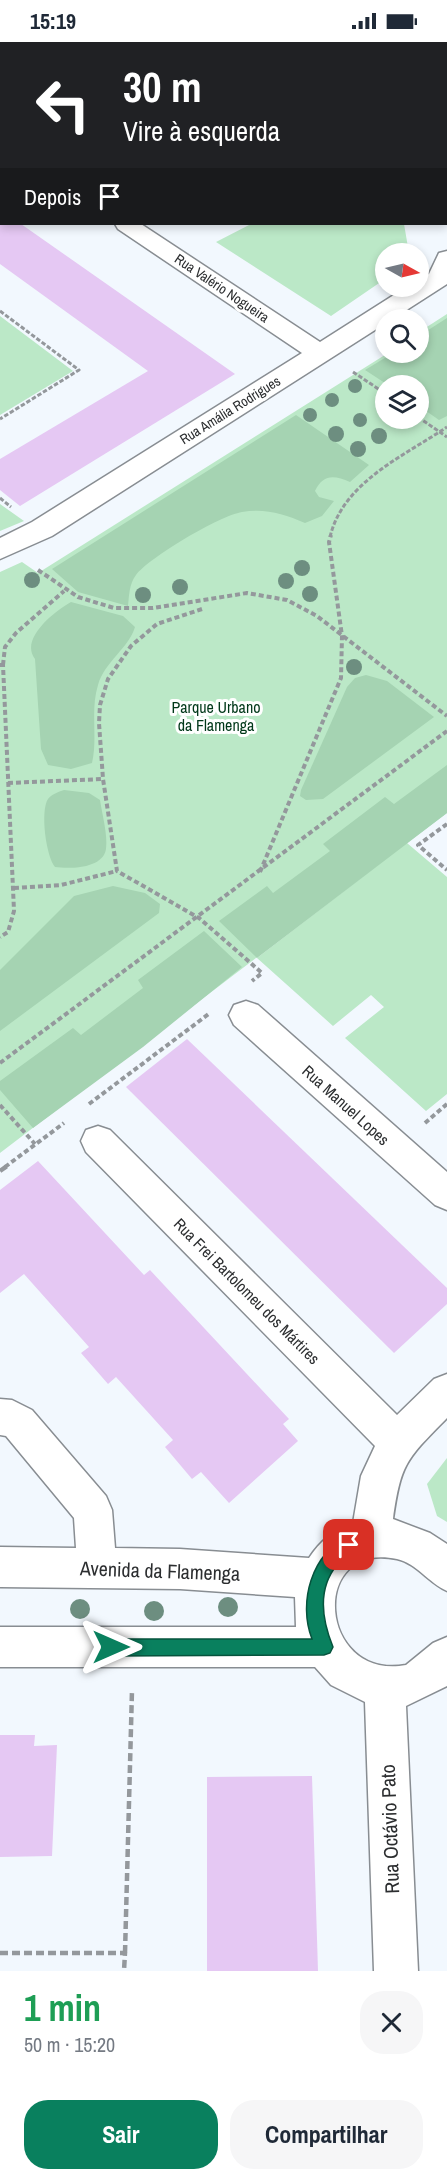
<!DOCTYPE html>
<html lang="pt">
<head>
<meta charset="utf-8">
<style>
	body { margin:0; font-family:"Archivo Narrow",sans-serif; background:#f6f6f7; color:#1f2937; height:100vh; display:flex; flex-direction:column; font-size:22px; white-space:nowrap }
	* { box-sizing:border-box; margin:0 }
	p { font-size:20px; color:#747a83 }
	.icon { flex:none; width:33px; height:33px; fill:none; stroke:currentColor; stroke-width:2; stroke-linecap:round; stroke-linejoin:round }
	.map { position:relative; height:1929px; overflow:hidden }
	.details { display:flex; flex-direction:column; background:#fff; flex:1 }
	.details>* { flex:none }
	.top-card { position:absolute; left:0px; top:0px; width:447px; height:183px; box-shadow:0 3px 9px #0003; background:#202124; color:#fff; overflow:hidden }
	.needle { width:39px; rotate:98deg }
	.fabs { position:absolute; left:375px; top:201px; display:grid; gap:12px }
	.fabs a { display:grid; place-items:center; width:54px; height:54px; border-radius:50%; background:#fff; box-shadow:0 3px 9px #0003; font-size:30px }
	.pin { position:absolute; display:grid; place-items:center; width:51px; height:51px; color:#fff; margin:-26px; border-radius:12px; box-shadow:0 3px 9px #0006 }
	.me { position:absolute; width:66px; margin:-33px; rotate:90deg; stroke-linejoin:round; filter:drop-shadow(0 0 4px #0008) }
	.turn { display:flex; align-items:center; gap:21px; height:126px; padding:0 24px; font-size:27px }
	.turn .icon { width:78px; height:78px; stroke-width:2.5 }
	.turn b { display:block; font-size:42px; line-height:51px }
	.then { display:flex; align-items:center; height:57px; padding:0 24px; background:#0003; gap:12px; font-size:22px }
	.round { display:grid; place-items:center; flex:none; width:63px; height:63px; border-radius:24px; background:#f6f6f7 }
	.head { display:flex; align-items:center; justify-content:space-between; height:102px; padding:0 24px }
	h1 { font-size:36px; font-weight:700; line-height:45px; color:#1e9e55 }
	.action { display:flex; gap:12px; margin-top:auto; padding:12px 24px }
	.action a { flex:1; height:69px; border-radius:24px; background:#09805e; color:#fff; font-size:24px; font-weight:700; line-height:69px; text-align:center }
	.action a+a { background:#f6f6f7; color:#1f2937 }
	.status { display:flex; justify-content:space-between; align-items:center; height:42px; padding:0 30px; background:#fff; direction:ltr }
	.status svg { height:16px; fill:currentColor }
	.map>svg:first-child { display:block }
	.green { fill:#bbe8c7; fill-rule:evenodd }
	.forest { fill:#a5d3b2 }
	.building { fill:#e5c8f3 }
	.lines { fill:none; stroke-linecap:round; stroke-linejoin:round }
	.minor-casing { stroke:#888d92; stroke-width:3 }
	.path-far2 { stroke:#94989c; stroke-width:3; stroke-dasharray:4.5 2; stroke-linecap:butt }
	.path-far1 { stroke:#94989c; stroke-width:4; stroke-dasharray:5 3; stroke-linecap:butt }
	.path { stroke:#94989c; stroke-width:4.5; stroke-dasharray:8 4; stroke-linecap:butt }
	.minor { fill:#fff; fill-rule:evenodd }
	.tree { fill:#6d8e80 }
	.route { fill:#09805e; stroke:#06533d; stroke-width:1.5 }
	.labels { text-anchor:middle; stroke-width:6; stroke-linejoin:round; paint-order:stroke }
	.far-street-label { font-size:14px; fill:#2c2e30; stroke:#fff }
	.park-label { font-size:16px; fill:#003819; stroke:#fff }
	.street-label { font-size:16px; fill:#2c2e30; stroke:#fff }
	.near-street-label { font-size:20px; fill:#2c2e30; stroke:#fff }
</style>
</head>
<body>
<div class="status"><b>15:19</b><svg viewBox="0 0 49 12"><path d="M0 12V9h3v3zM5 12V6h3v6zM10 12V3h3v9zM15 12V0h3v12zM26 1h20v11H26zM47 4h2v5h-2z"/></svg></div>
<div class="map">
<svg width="447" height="1929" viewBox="0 0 447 1929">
	<rect width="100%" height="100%" fill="#f2f8fe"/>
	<!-- green -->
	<g class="green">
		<polygon points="251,182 404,182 409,211 386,212 385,237 331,274 216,200"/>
		<path d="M447 272V771L407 801 447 835V1052L426 1069 345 996 384 965 371 953 333 984 257 916 391 813 0 1111V530L22 520 38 531 388 311 418 310 419 290ZM386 344H418V376H386Z"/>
		<polygon points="0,274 73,329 0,373"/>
		<polygon points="0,462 24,479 0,489"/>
		<polygon points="447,1416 447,1480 437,1474 427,1442"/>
	</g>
	<!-- forest -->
	<g class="forest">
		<polygon points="447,276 447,374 439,378 419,364 418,344 388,343 365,328 393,311 418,310 419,294"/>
		<path d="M296 373 369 423 350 440C334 433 323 432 315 449L319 455 334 459 322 474 305 481C284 472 265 466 242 470 219 474 150 515 136 533 129 542 129 554 128 564L78 550 52 527Z"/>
		<path d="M71 560 123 574 135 585C129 606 105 619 98 643 90 669 98 695 92 721L71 727 48 723 41 707 35 617C19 597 56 568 71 560Z"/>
		<polygon points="366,633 387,639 434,675 323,757 306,758 300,754 301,748 347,645 355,636"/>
		<polygon points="447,723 447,771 257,916 219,879 267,844 273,851 330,809 323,802 385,755 394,762"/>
		<path d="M64 748 89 751 100 758C102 772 108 793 106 807 103 827 69 827 55 825 46 814 40 769 48 757 52 752 58 750 64 748Z"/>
		<polygon points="113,844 145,851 160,862 159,871 0,989 0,928 74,854"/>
		<polygon points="204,889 242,925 143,1005 33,1086 0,1048 0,1039 73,986 81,993 143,946 138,938"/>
	</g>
	<!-- building -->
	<g class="building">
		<polygon points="0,167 2,182 21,182 235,332 20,464 0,448 0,417 148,329 0,222"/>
		<polygon points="187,997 447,1246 447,1262 394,1311 126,1045"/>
		<polygon points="38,1119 144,1233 150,1228 289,1377 283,1382 298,1399 229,1461 201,1430 192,1437 165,1405 173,1398 116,1335 108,1342 81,1311 89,1305 24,1232 0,1251 0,1148"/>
		<polygon points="0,1693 35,1693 34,1704 57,1703 52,1814 0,1815"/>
		<polygon points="312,1734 318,1929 207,1929 207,1735"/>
	</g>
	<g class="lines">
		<!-- minor casing -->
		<g class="minor-casing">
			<g id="minor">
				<polygon points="267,0 289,0 266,2"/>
				<rect x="415" y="0" width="22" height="2"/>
				<polygon points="0,91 2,92 2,106 0,105"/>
				<rect x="446" y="130" width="1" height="25"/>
				<polygon points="2,138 2,153 0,153 0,139"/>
				<polygon points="115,182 141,182 320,300 408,244 418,244 418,238 429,232 439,211 447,209 447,242 391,278 386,278 386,281 52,494 0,517 0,496 32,480 302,311 118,187"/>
				<polygon points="246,959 258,963 447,1130 447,1168 435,1163 234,983 229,973 234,963"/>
				<path d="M98 1084 110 1088 397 1373 434 1337 447 1332V1376C407 1417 401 1420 393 1477L430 1491 447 1502V1549C429 1541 416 1521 397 1517 308 1498 318 1639 406 1623L433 1601 447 1595V1644L406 1664 418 1929H374L365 1660 331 1643 315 1625H0V1585H296L295 1555 180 1547 0 1545V1505L76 1506 74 1476 6 1394 0 1393V1357L12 1358 32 1368 106 1454 112 1468 115 1506 180 1507 309 1516C321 1498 333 1489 353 1481L361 1434 375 1404 86 1110 81 1099 86 1088Z"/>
			</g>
		</g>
		<!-- path-far2 -->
		<g class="path-far2">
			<polyline points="0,269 79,328 0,377"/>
			<polyline points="353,330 386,352"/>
			<polyline points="418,375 447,395"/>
			<polyline points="0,456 11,465"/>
			<path d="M330 495C343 440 404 414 447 385"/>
		</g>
		<!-- path-far1 -->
		<g class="path-far1">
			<polyline points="38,528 78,555 114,566 153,566 247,551 287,558 317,574 447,674"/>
			<polyline points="202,567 157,582 131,604 108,637 100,663 99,681 103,737 117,829 199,876 262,931 252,939"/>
			<polyline points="0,623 3,623 14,869 8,890 0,895"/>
			<polyline points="3,623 5,605 16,591 64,549"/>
			<polyline points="8,741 103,737"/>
			<polyline points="447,782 418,803 447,828"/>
			<polyline points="260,830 341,636 342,594 329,500 331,493"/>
			<polyline points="14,846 61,843 117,829"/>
			<polyline points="0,1021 447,689"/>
			<polyline points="89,1062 210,971"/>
			<polyline points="0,1063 35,1102"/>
			<polyline points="425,1081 447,1062"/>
			<polyline points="5,1125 64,1081"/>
		</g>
		<!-- path -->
		<g class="path">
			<polyline points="0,1129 7,1124"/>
			<polyline points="0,1911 125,1911 124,1929"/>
			<polyline points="125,1911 132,1648"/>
		</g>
		<!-- minor -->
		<use href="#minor" class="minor"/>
	</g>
	<!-- trees -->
	<g class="tree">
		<circle cx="355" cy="344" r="7"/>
		<circle cx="332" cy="358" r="7"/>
		<circle cx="310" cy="373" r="7"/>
		<circle cx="360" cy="378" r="7"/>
		<circle cx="336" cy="392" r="8"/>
		<circle cx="379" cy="394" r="8"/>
		<circle cx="358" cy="407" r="8"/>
		<circle cx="302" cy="526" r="8"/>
		<circle cx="32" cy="538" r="8"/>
		<circle cx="286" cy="539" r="8"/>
		<circle cx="180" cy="545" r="8"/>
		<circle cx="310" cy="552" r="8"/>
		<circle cx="143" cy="553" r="8"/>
		<circle cx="354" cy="625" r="8"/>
		<circle cx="228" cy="1565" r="10"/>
		<circle cx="80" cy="1567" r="10"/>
		<circle cx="154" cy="1569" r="10"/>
	</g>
	<!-- route -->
	<path class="route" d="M349 1495 355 1497 357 1503C353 1513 344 1516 337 1523 317 1547 322 1578 333 1605L330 1611 324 1613 111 1614 105 1611 103 1605 105 1599 111 1597H312C298 1561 311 1511 349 1495Z"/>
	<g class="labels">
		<!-- far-street labels -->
		<g class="far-street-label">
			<text transform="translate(222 246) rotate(34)" y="5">Rua Valério Nogueira</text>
			<text transform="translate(230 368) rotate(-32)" y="5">Rua Amália Rodrigues</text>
		</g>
		<!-- park labels -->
		<g class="park-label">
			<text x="216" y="671">Parque Urbano<tspan x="216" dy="18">da Flamenga</tspan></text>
		</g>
		<!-- street labels -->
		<g class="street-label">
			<text transform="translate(346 1063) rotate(42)" y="6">Rua Manuel Lopes</text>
			<text transform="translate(247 1249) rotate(45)" y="6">Rua Frei Bartolomeu dos Mártires</text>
		</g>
		<!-- near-street labels -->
		<g class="near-street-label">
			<text transform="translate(160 1529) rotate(2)" y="7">Avenida da Flamenga</text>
			<text transform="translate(390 1787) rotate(-92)" y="7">Rua Octávio Pato</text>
		</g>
	</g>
</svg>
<div class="fabs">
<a><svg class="needle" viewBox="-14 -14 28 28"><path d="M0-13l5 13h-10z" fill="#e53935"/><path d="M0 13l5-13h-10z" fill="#747a83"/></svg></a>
<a><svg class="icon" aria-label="search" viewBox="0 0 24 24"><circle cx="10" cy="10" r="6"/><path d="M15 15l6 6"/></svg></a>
<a><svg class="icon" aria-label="layers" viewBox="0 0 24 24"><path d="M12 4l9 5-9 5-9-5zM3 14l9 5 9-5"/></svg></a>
</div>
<div class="pin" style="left:349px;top:1503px;background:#d93025"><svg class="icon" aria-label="arrive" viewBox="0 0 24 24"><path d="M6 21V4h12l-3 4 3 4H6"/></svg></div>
<svg class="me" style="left:111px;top:1605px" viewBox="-20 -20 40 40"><path d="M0-17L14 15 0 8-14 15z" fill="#09805e" stroke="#fff" stroke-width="4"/></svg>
<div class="top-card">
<div class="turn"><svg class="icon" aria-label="left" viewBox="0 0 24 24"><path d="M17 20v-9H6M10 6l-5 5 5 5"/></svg><div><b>30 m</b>Vire à esquerda</div></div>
<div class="then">Depois<svg class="icon" aria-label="arrive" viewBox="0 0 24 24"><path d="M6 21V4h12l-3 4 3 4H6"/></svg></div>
</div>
</div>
<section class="details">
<div class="head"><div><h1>1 min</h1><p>50 m · 15:20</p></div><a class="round"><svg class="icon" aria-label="close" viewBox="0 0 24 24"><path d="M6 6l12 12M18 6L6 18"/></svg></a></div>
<div class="action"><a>Sair</a><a>Compartilhar</a></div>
</section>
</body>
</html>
